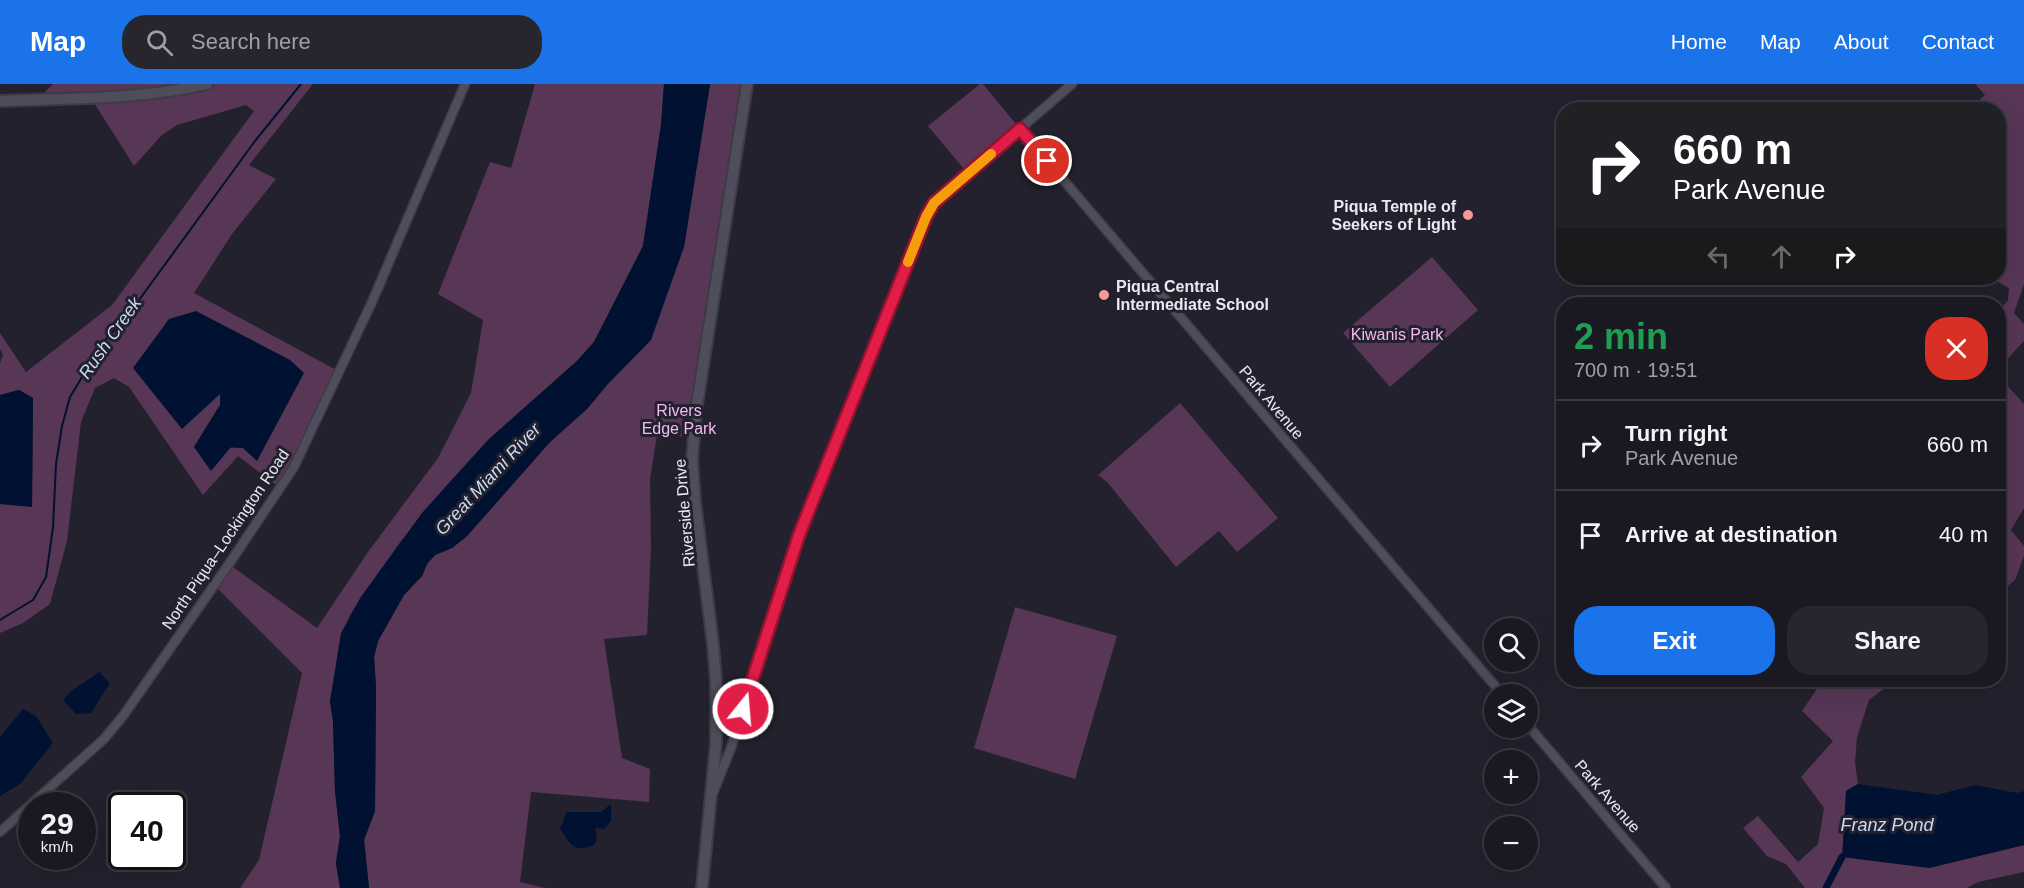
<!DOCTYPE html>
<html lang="en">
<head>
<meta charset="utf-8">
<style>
	body { margin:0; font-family:Helvetica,sans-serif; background:#27262f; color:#f1f3f6; height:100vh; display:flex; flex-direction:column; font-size:22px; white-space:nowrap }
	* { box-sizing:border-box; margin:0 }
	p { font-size:20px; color:#9fa0a5 }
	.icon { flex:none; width:33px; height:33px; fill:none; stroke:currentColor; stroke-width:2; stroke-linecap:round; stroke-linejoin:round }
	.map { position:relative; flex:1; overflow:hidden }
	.panel { position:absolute; left:1556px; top:213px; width:450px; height:390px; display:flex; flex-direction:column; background:#1a1922; border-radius:24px; box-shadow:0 6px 24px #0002,0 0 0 2px #383840 }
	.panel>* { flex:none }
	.top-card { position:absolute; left:1556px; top:18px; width:450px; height:183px; border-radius:24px; box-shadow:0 6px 24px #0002,0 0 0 2px #383840; background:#202124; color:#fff; overflow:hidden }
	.fabs { position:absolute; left:1484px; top:534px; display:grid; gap:12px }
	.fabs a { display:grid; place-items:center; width:54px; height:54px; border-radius:50%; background:#1a1922; box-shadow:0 6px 24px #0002,0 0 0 2px #383840; font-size:30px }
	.speed { position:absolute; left:18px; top:708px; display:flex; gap:12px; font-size:30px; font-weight:700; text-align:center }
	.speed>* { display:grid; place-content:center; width:78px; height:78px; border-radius:50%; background:#1a1922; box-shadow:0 6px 24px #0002,0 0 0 2px #383840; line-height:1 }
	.speed small { font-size:15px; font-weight:400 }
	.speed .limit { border:3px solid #111; border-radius:9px; background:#fff; color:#111 }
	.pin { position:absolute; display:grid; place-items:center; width:51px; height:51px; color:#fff; margin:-26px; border:3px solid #fff; border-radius:50%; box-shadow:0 2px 6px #0007 }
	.me { position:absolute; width:66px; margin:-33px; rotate:17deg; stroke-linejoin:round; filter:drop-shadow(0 0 4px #0008) }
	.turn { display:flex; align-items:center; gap:21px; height:126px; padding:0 18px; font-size:27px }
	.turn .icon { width:78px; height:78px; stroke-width:2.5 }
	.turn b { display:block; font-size:42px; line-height:51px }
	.lanes { display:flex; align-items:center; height:57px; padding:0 18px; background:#0003; justify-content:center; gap:30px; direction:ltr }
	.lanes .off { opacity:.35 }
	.round { display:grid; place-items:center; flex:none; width:63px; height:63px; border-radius:24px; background:#27262f }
	.head { display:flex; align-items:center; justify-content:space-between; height:102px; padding:0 18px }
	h1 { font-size:36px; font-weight:700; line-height:45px; color:#1e9e55 }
	.primary-button { display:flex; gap:12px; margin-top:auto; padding:12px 18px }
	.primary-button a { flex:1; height:69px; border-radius:24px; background:#1a73e8; color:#fff; font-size:24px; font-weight:700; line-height:69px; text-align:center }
	.primary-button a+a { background:#27262f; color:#f1f3f6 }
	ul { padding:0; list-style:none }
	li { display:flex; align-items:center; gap:18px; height:90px; padding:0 18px; border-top:2px solid #383840 }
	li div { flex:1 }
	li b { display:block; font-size:22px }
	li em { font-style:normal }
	header { display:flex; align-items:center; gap:36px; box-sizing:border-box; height:84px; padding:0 30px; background:#1a73e8; color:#fff }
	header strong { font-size:28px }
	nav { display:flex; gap:33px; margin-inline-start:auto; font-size:21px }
	.search { width:420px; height:54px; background:#27262f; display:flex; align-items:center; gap:15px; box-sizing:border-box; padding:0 21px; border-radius:24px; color:#9fa0a5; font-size:22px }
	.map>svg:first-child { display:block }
	.green { fill:#573656; fill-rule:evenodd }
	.water { fill:#001131 }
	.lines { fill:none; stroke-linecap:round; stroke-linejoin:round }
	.stream { stroke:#001131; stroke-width:2 }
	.canal { stroke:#001131; stroke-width:7 }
	.tertiary-casing { stroke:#3d3b45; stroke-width:11 }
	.secondary-casing { stroke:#3d3b45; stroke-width:14 }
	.tertiary { stroke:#4f4d5b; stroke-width:8 }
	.secondary { stroke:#4f4d5b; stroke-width:10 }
	.route-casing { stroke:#92132f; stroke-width:15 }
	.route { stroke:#e11d48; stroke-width:10 }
	.slow { stroke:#f59e0b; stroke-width:10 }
	.poi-dot { fill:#f59b97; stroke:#22212d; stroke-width:2 }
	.labels { text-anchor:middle; stroke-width:6; stroke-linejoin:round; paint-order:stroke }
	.poi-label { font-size:16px; font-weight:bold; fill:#e9e9f1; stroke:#22212d; text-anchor:end }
	.park-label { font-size:16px; fill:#f5b9f3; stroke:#22212d }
	.street-label { font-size:16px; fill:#e9e9f1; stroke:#22212d }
	.water-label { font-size:18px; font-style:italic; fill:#c7dbf4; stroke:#22212d }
</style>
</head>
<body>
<header>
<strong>Map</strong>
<div class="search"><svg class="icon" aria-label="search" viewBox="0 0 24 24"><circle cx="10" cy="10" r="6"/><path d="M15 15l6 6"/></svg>Search here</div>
<nav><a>Home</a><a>Map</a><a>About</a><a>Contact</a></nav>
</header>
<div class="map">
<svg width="2024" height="804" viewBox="0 0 2024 804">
	<rect width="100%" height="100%" fill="#22212d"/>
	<!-- green -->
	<g class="green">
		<path d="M53 0H313L249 81 276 95 232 150 194 209 340 288 280 404 238 372 203 411 129 303 114 294 95 304 81 338 67 457 50 520 23 539 0 549V420L32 422 33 314 19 306 0 311V279L3 271 0 265V249L26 288 112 221 254 27 246 21 177 41 162 51 134 82 91 14 38 15ZM220 309 258 377 243 364 194 363 220 321Z"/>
		<polygon points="535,0 664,0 661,41 643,162 594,258 577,277 489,355 446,402 401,457 361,513 349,533 330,617 333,637 335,707 340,752 336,779 340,804 240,804 259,776 302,589 214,501 229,480 317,544 368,468 438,374 471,309 483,236 438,210 490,78 511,84"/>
		<polygon points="710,0 747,0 694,353 657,351 650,395 651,464 647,551 604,555 622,674 650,685 649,718 531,708 520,798 545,804 369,804 364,756 375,727 376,604 374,573 378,557 404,511 422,492 427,480 435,471 452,464 467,452 550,358 587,325 606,302 684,163"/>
		<polygon points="980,0 983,0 1020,45 968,90 928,42"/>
		<polygon points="1975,0 2024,0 2024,200 2014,229 2024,240 2024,257 1998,285 1998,228 2008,216 2009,204 1991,194 1998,194 1998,26 1969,25 1985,11"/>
		<polygon points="1432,173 1478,226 1390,303 1343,249"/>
		<polygon points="2006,300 2024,320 2024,424 2011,446 2024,462 2024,472 2015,496 1998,510 1998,319"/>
		<polygon points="1180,319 1278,434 1237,468 1219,447 1176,483 1108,399 1098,391"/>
		<polygon points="1015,523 1117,552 1075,695 974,664"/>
		<polygon points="1823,596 1895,596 1869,616 1857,653 1855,678 1858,700 1846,707 1929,784 2024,761 2024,788 1978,798 1967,804 1805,804 1786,780 1767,772 1743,744 1758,732 1798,778 1818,760 1824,724 1801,693 1833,657 1802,627"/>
	</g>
	<!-- water -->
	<g class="water">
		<polygon points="664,0 710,0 684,163 651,256 606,302 587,325 550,358 467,452 452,464 435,471 427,480 422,492 404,511 378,557 374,573 376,604 375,727 364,756 369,804 340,804 336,779 340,752 335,707 333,637 330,617 341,549 361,513 422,429 489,355 577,277 594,258 643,162 661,41"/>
		<polygon points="196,227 290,276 304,289 257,377 243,364 231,363 211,387 194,363 220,321 220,310 182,345 133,284 169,235"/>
		<polygon points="19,306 33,314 32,423 0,420 0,311"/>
		<polygon points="99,588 110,599 91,629 76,630 63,616 70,608"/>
		<polygon points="23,625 36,632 53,659 20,700 0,712 0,653"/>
		<polygon points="1858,700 1937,711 1975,701 2017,709 2024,707 2024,761 1929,784 1842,773 1846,707"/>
		<path d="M611 720V737L604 745 595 744 597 753 595 760C574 770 571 761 560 745L567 728H601Z"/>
	</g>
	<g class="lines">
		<!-- stream -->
		<polyline class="stream" points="0,536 33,516 46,493 53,443 56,380 62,342 70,313 102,260 131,227 255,57 301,0"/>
		<!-- canal -->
		<polyline class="canal" points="1826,804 1842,773"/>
		<!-- tertiary casing -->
		<g class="tertiary-casing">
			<g id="tertiary">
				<polyline points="1020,45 1502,610"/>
				<polyline points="1527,640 1666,804"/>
				<polyline points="713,709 731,664 799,451 926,133 934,119 1072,0"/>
				<polyline points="0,748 104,655 123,632 229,480 294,383 372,218 465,0"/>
			</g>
		</g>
		<!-- secondary casing -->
		<g class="secondary-casing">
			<g id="secondary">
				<path d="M0 17C69 14 139 16 207 0"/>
				<polyline points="702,804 716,659 716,597 713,560 695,418 692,376 696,327 747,0"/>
			</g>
		</g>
		<!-- tertiary -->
		<use href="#tertiary" class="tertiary"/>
		<!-- secondary -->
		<use href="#secondary" class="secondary"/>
	</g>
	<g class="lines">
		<!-- route casing -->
		<g class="route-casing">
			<polyline id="route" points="743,625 799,451 926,133 934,119 1020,45 1047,77"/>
		</g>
		<!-- route -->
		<use href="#route" class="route"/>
		<!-- slow -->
		<polyline class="slow" points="908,178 926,133 934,119 991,70"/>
	</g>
	<!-- markers -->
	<g class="poi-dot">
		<circle cx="1468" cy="131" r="6"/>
		<circle cx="1104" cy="211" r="6"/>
	</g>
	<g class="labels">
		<!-- poi labels -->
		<g class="poi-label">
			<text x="1456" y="128">Piqua Temple of<tspan x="1456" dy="18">Seekers of Light</tspan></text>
			<text x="1116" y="208" text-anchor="start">Piqua Central<tspan x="1116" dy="18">Intermediate School</tspan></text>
		</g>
		<!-- park labels -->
		<g class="park-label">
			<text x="1397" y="256">Kiwanis Park</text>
			<text x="679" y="332">Rivers<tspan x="679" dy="18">Edge Park</tspan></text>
		</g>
		<!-- street labels -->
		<g class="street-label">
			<text transform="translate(1272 318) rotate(50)" y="6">Park Avenue</text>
			<text transform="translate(684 429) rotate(-95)" y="6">Riverside Drive</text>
			<text transform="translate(225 455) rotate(-56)" y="6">North Piqua–Lockington Road</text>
			<text transform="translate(1608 712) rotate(49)" y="6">Park Avenue</text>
		</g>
		<!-- water labels -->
		<g class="water-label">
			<text transform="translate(110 254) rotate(-55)" y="6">Rush Creek</text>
			<text transform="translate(488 395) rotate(-47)" y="6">Great Miami River</text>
			<text x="1887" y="747">Franz Pond</text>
		</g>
	</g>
</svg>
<div class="fabs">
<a><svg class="icon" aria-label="search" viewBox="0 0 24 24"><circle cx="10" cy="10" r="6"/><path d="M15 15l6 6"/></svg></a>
<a><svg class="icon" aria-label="layers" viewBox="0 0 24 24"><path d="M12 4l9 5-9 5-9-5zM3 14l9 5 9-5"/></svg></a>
<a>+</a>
<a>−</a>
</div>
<div class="speed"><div>29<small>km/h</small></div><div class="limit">40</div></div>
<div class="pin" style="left:1047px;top:77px;background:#d93025"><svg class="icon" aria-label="arrive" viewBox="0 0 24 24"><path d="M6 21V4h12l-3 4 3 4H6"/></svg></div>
<svg class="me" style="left:743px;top:625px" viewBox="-20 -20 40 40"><circle r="17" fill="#e11d48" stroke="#fff" stroke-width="3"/><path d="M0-11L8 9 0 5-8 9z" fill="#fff"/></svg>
<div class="top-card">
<div class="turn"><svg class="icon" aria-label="right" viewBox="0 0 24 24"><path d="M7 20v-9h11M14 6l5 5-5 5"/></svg><div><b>660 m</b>Park Avenue</div></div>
<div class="lanes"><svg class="icon off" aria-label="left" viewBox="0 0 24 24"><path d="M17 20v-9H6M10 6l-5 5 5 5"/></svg><svg class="icon off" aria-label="ahead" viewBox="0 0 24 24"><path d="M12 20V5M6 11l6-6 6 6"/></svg><svg class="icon" aria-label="right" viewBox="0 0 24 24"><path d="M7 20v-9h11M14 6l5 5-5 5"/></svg></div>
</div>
<section class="panel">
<div class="head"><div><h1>2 min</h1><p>700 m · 19:51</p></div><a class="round" style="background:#d93025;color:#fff"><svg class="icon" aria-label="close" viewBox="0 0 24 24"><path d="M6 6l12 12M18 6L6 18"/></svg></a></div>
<ul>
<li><svg class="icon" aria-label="right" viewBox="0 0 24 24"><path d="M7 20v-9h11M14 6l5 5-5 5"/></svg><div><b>Turn right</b><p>Park Avenue</p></div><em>660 m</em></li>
<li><svg class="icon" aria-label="arrive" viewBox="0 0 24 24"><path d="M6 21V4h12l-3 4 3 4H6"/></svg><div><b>Arrive at destination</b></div><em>40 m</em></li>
</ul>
<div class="primary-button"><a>Exit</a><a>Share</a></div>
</section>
</div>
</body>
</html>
